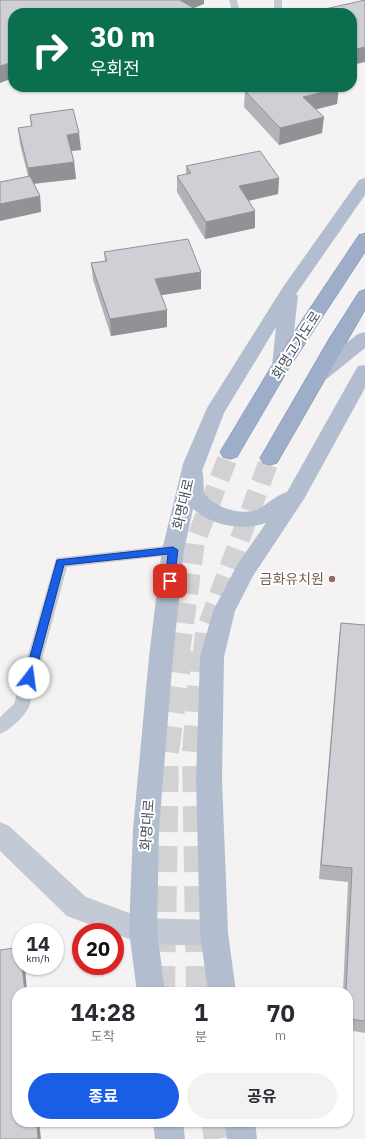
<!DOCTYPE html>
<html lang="ko">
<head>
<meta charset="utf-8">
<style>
	body { margin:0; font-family:"IBM Plex Sans","Noto Sans KR",sans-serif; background:#f2f2f3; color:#2b2b33; height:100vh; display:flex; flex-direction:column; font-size:15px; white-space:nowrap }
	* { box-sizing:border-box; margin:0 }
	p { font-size:13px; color:#7c7c81 }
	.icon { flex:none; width:22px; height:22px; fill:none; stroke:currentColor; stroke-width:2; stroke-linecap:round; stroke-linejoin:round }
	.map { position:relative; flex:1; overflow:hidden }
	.details { position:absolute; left:12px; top:987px; width:341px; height:140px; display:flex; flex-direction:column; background:#fff; border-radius:16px; box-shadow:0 1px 3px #0004 }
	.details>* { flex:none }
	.hud { position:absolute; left:8px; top:8px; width:349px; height:84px; border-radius:16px; box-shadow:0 1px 3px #0004; background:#0b6e4f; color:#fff; overflow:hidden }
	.speed { position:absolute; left:12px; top:923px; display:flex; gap:8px; font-size:20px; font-weight:700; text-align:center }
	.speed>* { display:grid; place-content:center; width:52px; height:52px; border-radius:50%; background:#fff; box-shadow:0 1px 3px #0004; line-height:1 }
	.speed small { font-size:10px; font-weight:400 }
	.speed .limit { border:6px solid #d22; background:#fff; color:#111 }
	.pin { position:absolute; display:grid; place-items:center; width:34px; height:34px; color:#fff; margin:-17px; border-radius:8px; box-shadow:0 2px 6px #0006 }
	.me { position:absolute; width:44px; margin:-22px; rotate:15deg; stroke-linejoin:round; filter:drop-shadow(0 0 3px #0008) }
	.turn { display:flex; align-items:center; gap:14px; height:84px; padding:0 16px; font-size:18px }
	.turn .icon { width:52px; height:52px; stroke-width:2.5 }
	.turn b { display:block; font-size:28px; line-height:34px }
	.eta { display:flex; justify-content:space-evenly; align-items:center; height:68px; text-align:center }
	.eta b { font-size:24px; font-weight:700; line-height:28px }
	.primary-button { display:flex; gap:8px; margin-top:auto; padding:8px 16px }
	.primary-button a { flex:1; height:46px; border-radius:24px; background:#1a5ee6; color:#fff; font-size:16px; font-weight:700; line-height:46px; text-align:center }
	.primary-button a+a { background:#f2f2f3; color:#2b2b33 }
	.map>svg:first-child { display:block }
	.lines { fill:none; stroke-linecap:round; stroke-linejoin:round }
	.trunk-tunnel-far1 { stroke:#d2d2d5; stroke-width:20; stroke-dasharray:20 10; stroke-linecap:butt }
	.trunk-tunnel { stroke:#d2d2d5; stroke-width:26; stroke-dasharray:26 14; stroke-linecap:butt }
	.trunk-casing { stroke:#758aac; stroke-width:1 }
	.service { fill:#c3cad3; fill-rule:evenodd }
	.tertiary { fill:#c3cad3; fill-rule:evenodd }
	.primary { fill:#b2bed0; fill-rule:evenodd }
	.trunk { fill:#9eaec8; fill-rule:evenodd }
	.wall { fill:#b1b3b8 }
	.shaded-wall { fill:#909296 }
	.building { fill:#ced0d6; stroke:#909296 }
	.route { fill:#1a5ee6; stroke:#113d96 }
	.education-dot { fill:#8d6e63; stroke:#fff; stroke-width:1.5 }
	.labels { text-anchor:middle; stroke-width:4; stroke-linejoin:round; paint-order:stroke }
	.street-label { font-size:14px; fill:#495360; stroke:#fff }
	.education-label { font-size:14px; fill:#785e54; stroke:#fff; text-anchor:end }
</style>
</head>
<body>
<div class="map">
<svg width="365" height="1139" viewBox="0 0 365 1139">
	<rect width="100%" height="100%" fill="#f4f2f2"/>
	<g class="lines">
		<!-- trunk-tunnel-far1 -->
		<g class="trunk-tunnel-far1">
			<polyline points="180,653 195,542 230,452"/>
			<polyline points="203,653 205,633 270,458"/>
		</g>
		<!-- trunk-tunnel -->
		<g class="trunk-tunnel">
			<polyline points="162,992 166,752 180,652"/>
			<polyline points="199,992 195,753 203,652"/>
			<polyline points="214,1122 217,1139"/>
		</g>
		<!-- trunk casing -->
		<g class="trunk-casing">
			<g id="trunk">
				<polygon points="365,234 365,252 289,368 237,457 230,459 223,457 220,452 274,362 359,235"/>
				<polygon points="365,290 365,310 277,463 270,465 263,463 260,458 329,339 359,292"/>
			</g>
		</g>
		<!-- service -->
		<g class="service">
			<polygon points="229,0 237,0 239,9 238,11 232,11"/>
			<rect x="274" y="0" width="8" height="13"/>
			<path d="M173 545 178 546 180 550 178 554 173 555 67 567 29 707C24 717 10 730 0 734V717L14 704 56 558Z"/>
		</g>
		<!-- tertiary -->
		<polygon class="tertiary" points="0,822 9,826 86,897 143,918 214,920 224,924 228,933 224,942 214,946 143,944 115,934 115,932 110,932 67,916 0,851"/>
		<!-- primary -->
		<g class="primary">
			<path d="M365 178V195L296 294 298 296 290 366 288 370 281 372 274 370 272 366 276 327 224 413 202 471 203 474 204 493C214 507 241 517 258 509 268 504 276 495 287 492L355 371 358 366 365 365V388L304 499 253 576 235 611 224 657 222 779 228 933 236 992H208L200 933 196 779 200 657 213 611 237 565 266 523C241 531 213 526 193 509L184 550 173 657 159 829 157 931 165 992H137L129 931 133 829 149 657 162 550 183 464 207 408 283 287 359 180Z"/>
			<polygon points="365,332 365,348 324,381 317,382 310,381 307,376 310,371 358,334"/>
			<polygon points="153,1122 183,1122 185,1139 155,1139"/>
			<polygon points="225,1122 255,1122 257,1139 227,1139"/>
		</g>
		<!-- trunk -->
		<use href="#trunk" class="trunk"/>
	</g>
	<!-- wall -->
	<g class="wall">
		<polygon points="251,87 338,87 337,104 316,109 322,133 279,145 244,107 245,91 251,89"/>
		<polygon points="30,115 81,150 71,151 74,162 76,179 34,184 40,196 41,212 28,176 20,144 18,128 31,127"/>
		<polygon points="186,166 279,178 278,194 248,201 255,211 255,228 205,239 177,192 177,176 186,174"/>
		<polygon points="104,252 201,272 201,289 161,295 167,310 167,327 111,336 93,280 91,263 105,261"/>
		<polygon points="341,623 365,625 365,1033 348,1030 348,992 343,992 348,882 319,879 339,638"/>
	</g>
	<!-- shaded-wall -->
	<g class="shaded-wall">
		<polygon points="178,0 204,0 204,4 181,13"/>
		<polygon points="365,47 365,62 352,65 352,50"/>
		<polygon points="13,62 13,78 0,83 0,66"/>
		<polygon points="339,88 337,104 302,113 303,97"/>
		<polygon points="324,117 322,133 279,145 280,128"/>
		<polygon points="79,133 81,150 68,151 67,135"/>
		<polygon points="74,162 76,179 30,184 28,168"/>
		<polygon points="279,178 278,194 238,203 239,186"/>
		<polygon points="40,196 41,212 0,221 0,204"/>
		<polygon points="255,211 255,228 205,239 206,222"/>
		<polygon points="201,272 201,289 156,296 155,279"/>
		<polygon points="167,310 167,327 111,336 110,319"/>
		<polygon points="22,966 25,966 27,992 25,992"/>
		<polygon points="37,1122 39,1122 41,1139 38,1139"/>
	</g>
	<!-- building -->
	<g class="building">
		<polygon points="0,0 180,0 202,13 13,13 13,62 0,66"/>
		<polygon points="365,0 365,47 352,50 352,13 318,13 316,11"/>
		<polygon points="256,87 338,87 339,88 303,97 324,117 280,128 245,91 257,88"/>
		<polygon points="73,109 79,133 67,135 74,162 28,168 18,128 32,126 30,115"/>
		<polygon points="260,151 279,178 239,186 255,211 206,222 177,176 191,173 186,166"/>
		<polygon points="30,176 40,196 0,204 0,182"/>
		<polygon points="188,239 201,272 155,279 167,310 110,319 91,263 107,261 104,252"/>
		<polygon points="341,623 365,625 365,1021 348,1019 348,992 346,992 352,868 321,865"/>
		<polygon points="21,947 21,966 22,966 25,992 17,992 17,1122 37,1122 38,1139 0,1139 0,950"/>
	</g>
	<!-- route -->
	<polygon class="route" points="173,547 178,550 174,581 170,584 165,581 168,554 64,565 34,678 33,681 26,681 24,678 57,560"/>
	<!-- markers -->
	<circle class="education-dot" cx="332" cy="579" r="4"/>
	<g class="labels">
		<!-- street labels -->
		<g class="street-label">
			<text transform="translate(296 345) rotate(-57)" y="5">화명고가도로</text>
			<text transform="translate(183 504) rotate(-77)" y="5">화명대로</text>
			<text transform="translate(147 825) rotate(-86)" y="5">화명대로</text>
		</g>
		<!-- education labels -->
		<g class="education-label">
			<text x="324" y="584">금화유치원</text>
		</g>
	</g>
</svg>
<div class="speed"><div>14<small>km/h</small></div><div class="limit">20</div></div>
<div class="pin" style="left:170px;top:581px;background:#d93025"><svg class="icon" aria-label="arrive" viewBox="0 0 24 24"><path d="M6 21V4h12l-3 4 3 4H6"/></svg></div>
<svg class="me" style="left:29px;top:678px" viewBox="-20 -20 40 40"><circle r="19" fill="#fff"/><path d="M0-13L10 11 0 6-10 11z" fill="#1a5ee6"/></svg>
<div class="hud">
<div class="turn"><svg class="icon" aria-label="right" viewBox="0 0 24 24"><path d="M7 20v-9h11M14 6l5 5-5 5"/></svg><div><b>30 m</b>우회전</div></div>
</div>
<section class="details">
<div class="eta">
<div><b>14:28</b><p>도착</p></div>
<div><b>1</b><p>분</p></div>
<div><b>70</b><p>m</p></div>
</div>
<div class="primary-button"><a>종료</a><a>공유</a></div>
</section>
</div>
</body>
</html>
